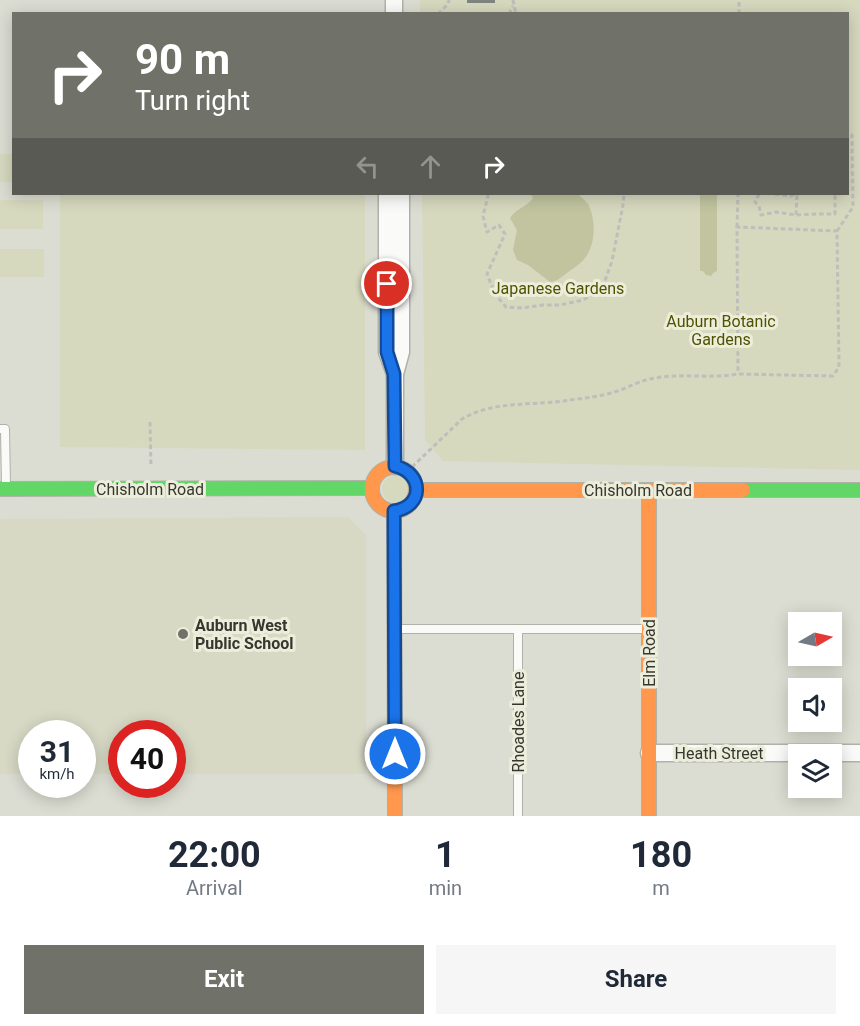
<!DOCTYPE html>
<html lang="en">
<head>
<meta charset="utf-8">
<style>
	body { margin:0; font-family:Roboto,sans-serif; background:#f6f6f7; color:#1f2937; height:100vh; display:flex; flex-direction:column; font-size:22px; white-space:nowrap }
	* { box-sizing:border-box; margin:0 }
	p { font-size:20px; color:#747a83 }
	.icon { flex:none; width:33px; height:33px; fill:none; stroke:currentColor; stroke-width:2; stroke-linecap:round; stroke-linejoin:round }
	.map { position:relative; height:816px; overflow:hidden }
	.drawer { display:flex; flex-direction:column; background:#fff; flex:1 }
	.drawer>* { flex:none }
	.hud { position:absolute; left:12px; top:12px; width:837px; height:183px; border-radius:0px; box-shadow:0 3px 15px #0003; background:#707168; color:#fff; overflow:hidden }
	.needle { width:39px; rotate:81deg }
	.fabs { position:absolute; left:788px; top:612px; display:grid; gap:12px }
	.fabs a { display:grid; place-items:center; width:54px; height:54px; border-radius:0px; background:#fff; box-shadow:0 3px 15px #0003; font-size:30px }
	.speed { position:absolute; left:18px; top:720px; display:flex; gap:12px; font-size:30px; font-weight:700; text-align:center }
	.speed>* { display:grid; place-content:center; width:78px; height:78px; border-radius:50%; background:#fff; box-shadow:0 3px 15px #0003; line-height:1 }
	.speed small { font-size:15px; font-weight:400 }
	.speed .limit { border:9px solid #d22; background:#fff; color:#111 }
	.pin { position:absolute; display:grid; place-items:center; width:51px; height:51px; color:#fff; margin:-26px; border:3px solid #fff; border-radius:50%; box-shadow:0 2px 6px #0007 }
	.me { position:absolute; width:66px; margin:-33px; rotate:0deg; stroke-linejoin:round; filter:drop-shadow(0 0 4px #0008) }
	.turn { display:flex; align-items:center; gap:21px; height:126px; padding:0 24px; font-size:27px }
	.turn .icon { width:78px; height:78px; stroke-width:2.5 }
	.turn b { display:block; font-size:42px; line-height:51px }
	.lanes { display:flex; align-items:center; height:57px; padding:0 24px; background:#0003; justify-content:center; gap:30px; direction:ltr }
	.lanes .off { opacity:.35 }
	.eta { display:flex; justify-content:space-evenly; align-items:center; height:102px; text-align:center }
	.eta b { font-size:36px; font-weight:700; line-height:42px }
	.action { display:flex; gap:12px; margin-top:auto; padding:12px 24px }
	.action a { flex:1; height:69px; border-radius:0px; background:#707168; color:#fff; font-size:24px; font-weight:700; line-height:69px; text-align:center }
	.action a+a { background:#f6f6f7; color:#1f2937 }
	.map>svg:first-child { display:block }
	.built { fill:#d7d9c5 }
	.green { fill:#d6d9be }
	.water { fill:#c1c49f }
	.building { fill:#818582 }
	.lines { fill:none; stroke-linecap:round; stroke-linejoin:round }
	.lane-casing { stroke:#b0b1a9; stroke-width:10 }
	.street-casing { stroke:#b0b1a9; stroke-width:19 }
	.fast-casing { stroke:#b0b1a9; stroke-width:16 }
	.slow-casing { stroke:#b0b1a9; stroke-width:16 }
	.path { stroke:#bebebb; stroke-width:3; stroke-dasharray:4.5 3; stroke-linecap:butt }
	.lane { stroke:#fafaf8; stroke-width:8 }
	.street { stroke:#fafaf8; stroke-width:16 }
	.fast { stroke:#63d668; stroke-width:14 }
	.slow { stroke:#ff974d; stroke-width:14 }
	.route-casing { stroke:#114b97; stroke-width:15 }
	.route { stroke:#1a73e8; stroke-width:10 }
	.poi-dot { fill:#707168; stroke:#eceedb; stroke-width:2 }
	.labels { text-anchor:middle; stroke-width:6; stroke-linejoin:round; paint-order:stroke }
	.park-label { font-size:16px; fill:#505200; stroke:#eceedb }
	.street-label { font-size:16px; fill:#36372f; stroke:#eceedb }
	.poi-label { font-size:16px; font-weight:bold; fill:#36372f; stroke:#eceedb; text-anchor:start }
</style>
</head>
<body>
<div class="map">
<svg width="860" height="816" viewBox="0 0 860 816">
	<rect width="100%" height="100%" fill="#dcddd2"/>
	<!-- built -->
	<polygon class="built" points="348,517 366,535 366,774 173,774 172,734 122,734 121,774 83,774 82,734 32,734 31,774 0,774 0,519"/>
	<!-- green -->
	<g class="green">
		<polygon points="420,0 860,0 860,470 443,461 425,440 422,194 848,194 848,14 420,14"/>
		<rect x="0" y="154" width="13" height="28"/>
		<polygon points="60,194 365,194 365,450 60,447"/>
		<rect x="0" y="200" width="43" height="29"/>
		<rect x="0" y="249" width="44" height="28"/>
		<circle cx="395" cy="489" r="13"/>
	</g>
	<!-- water -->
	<g class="water">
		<path d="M531 194H578C581 197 585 200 588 204 596 219 596 244 585 258 580 265 573 268 567 273 561 277 558 281 550 282L528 265 517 260 513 250 517 230 510 218C516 208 527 207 533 198Z"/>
		<polygon points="700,194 717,194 717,271 713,273 711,276 706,275 703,271 700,271"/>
	</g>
	<!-- building -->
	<rect class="building" x="467" y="0" width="28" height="3"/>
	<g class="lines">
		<!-- lane casing -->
		<g class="lane-casing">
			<g id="lane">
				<polyline points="0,429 5,429 6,486"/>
				<polyline points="394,629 648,629"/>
				<polyline points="518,629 518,816"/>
			</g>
		</g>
		<!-- street casing -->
		<g class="street-casing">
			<g id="street">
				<polyline points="394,14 394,0"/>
				<polyline points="387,194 387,352 395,374"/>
				<polyline points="395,466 395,374 401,352 401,194"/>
				<polyline points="649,753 860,753"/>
			</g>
		</g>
		<!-- fast casing -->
		<g class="fast-casing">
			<g id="fast">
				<polyline points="0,489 372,488"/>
				<polyline points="743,490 860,490"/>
			</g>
		</g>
		<!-- slow casing -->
		<g class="slow-casing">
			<g id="slow">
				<circle cx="394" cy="489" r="22"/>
				<polyline points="417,490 743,490"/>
				<polyline points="649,490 649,816"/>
				<polyline points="394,511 395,816"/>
			</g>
		</g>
		<!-- path -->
		<g class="path">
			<polyline points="513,0 516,14"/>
			<polyline points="438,14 448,4 449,0"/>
			<polyline points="509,14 513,6"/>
			<polyline points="739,14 739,0"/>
			<polyline points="488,194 488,196 483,216 487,232 499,225 505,234 487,274 495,294 506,307 522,308 543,305 560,305 583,300 602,289 612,261 623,205 624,194"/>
			<polyline points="759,194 755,202 759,206 761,215 776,212 796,215 817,214 835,214 835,194"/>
			<polyline points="775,194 791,196 795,194"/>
			<polyline points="796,215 797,194"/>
			<polyline points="737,227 738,194"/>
			<polyline points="837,231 853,207 852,135 848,134"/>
			<polyline points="150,422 151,466"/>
			<path d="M412 467 462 419C493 400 536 406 570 400 584 398 598 397 611 393 626 389 640 380 655 378 682 373 711 379 738 374L833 376 839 367 837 231 737 227 738 374"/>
		</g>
		<!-- lane -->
		<use href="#lane" class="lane"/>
		<!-- street -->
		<use href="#street" class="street"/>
		<!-- fast -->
		<use href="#fast" class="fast"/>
		<!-- slow -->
		<use href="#slow" class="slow"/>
	</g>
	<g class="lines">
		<!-- route casing -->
		<g class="route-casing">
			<path id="route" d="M387 284V352L394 374 395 466C424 473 424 507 394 511L395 754"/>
		</g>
		<!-- route -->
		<use href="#route" class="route"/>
	</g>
	<!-- markers -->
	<circle class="poi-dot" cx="183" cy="634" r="6"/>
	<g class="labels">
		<!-- park labels -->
		<g class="park-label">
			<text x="558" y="294">Japanese Gardens</text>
			<text x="721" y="327">Auburn Botanic<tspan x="721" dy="18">Gardens</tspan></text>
		</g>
		<!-- street labels -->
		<g class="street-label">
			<text x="150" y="495">Chisholm Road</text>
			<text x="638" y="496">Chisholm Road</text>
			<text transform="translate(649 653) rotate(-90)" y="6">Elm Road</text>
			<text transform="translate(518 722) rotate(-90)" y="6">Rhoades Lane</text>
			<text x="719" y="759">Heath Street</text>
		</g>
		<!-- poi labels -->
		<g class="poi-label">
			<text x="195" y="631">Auburn West<tspan x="195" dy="18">Public School</tspan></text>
		</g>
	</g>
</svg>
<div class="fabs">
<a><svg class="needle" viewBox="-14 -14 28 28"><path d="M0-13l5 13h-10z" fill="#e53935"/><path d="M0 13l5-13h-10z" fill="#747a83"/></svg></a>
<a><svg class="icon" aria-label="sound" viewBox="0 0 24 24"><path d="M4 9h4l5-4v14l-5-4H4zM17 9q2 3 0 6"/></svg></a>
<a><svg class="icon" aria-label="layers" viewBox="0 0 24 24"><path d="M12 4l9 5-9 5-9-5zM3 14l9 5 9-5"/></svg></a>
</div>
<div class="speed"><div>31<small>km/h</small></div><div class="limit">40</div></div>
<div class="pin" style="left:387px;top:284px;background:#d93025"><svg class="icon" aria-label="arrive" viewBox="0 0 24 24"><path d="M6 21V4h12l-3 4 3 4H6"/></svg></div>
<svg class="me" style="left:395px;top:754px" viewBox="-20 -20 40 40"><circle r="17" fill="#1a73e8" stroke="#fff" stroke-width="3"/><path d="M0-11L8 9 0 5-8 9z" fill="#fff"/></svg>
<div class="hud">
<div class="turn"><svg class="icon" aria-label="right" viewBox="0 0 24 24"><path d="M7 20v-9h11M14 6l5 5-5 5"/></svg><div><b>90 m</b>Turn right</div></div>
<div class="lanes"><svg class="icon off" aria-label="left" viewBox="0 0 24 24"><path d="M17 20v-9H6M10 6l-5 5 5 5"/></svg><svg class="icon off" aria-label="ahead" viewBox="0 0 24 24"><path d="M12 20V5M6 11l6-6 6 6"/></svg><svg class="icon" aria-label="right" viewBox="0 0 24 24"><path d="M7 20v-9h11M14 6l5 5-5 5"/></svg></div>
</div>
</div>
<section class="drawer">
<div class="eta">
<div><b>22:00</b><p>Arrival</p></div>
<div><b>1</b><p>min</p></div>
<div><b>180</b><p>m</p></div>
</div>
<div class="action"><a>Exit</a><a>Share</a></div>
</section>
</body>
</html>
